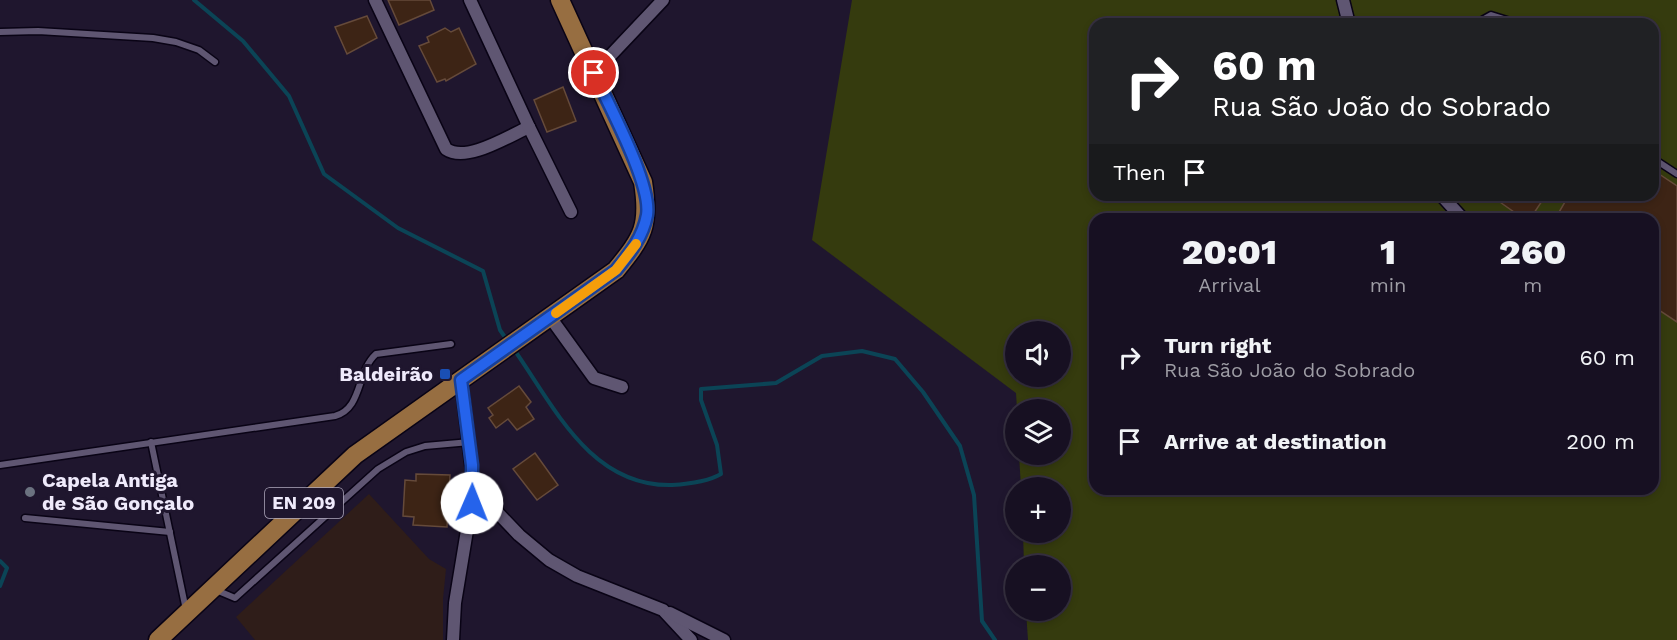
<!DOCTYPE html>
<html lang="en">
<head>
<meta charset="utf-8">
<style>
	body { margin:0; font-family:"Work Sans",sans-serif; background:#20192a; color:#f1f3f6; height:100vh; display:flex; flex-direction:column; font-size:22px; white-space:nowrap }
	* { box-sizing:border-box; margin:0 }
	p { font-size:20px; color:#9e9da5 }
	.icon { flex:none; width:33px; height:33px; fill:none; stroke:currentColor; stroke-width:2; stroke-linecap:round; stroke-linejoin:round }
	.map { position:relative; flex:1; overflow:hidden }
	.sheet { position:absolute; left:1089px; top:213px; width:570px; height:282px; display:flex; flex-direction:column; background:#171022; border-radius:18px; box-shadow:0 3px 9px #0003,0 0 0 2px #363040 }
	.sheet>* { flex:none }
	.banner { position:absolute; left:1089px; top:18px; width:570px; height:183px; border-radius:18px; box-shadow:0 3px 9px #0003,0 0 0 2px #363040; background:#202124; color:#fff; overflow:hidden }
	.fabs { position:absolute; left:1005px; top:321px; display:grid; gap:12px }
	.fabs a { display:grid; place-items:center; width:66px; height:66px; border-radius:50%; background:#171022; box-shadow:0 3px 9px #0003,0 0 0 2px #363040; font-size:30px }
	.pin { position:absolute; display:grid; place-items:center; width:51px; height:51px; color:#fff; margin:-26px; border:3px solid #fff; border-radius:50%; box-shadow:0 2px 6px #0007 }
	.me { position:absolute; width:66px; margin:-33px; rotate:1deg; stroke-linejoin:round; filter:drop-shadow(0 0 4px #0008) }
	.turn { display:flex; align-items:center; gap:21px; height:126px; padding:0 24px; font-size:27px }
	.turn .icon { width:78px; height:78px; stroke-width:2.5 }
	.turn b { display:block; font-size:42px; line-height:51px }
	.then { display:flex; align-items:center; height:57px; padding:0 24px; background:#0003; gap:12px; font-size:22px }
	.eta { display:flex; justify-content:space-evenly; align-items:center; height:102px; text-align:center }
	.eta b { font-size:36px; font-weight:800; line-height:42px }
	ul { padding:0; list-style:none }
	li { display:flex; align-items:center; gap:18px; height:84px; padding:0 24px }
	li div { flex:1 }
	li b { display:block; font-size:22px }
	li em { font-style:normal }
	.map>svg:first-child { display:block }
	.industrial { fill:#2f1d19 }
	.green { fill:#353b0e; fill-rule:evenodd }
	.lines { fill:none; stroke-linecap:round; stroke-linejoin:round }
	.stream { stroke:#0b4456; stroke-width:4 }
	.building { fill:#3d2415; stroke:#654a3a; stroke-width:1.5 }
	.service-casing { stroke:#090315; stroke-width:9 }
	.minor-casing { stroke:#090315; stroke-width:15 }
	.primary-casing { stroke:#090315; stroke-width:21 }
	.service { stroke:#5f5672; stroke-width:6 }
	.minor { stroke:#5f5672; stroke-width:12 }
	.primary { stroke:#976e41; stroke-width:18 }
	.route-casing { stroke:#184099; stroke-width:15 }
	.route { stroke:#2563eb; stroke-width:10 }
	.slow { stroke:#f59e0b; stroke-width:10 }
	.transit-dot { fill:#1a4fb4; stroke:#1f162e; stroke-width:2 }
	.worship-dot { fill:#6b7280; stroke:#1f162e; stroke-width:2 }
	.labels { text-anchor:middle; stroke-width:6; stroke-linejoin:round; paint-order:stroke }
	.shield { fill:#1f162e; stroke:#b1aabe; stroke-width:1.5 }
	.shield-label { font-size:18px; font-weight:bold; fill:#efeafb }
	.poi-label { font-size:20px; font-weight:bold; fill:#efeafb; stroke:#1f162e; text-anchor:end }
</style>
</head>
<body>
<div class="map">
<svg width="1677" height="640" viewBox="0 0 1677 640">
	<rect width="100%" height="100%" fill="#1f162e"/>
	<!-- industrial -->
	<polygon class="industrial" points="369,494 429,559 446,569 443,599 443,640 255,640 236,617"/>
	<!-- green -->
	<path class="green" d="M852 0H1677V640H1028L1026 611 1060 610V566L1024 565 1023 533 1060 532V488L1021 487 1019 455 1060 454V410L1017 409 1016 393 812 240ZM1095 24H1653V195H1095ZM1095 219H1653V489H1095ZM1016 332H1060V376H1016Z"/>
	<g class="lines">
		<!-- stream -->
		<g class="stream">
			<polyline points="194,0 243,41 289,96 324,174 398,228 483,271 500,330 507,340"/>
			<path d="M513 348C554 406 590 487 672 485 689 484 707 482 721 474L717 445 701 400V389L776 383 822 356 862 351 895 359 923 392 960 446 974 495 982 621 995 640"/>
			<polyline points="0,561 7,568 0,586"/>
		</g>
	</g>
	<!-- building -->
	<g class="building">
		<polygon points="388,0 430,0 434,10 399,25"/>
		<polygon points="367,16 377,38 347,54 335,27"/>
		<polygon points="445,28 451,32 459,28 476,64 446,81 445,79 437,82 419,46 429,42 427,37"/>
		<polygon points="563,87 576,121 547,132 534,100"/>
		<polygon points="1653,170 1677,186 1677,322 1653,306 1653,219 1555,219 1569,195 1653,195"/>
		<polygon points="1490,195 1546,195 1530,219 1524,219"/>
		<polygon points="519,386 531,402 526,407 534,419 517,430 508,419 496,428 489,418 493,415 488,408"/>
		<polygon points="535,453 558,485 537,500 513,469"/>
		<polygon points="416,474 450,475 447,527 413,525 414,517 403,516 405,480 416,481"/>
	</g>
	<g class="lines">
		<!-- service casing -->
		<g class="service-casing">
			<g id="service">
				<polyline points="1475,24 1491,15 1520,24"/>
				<polyline points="0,32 38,31 153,38 176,42 199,50 215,62"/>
				<polyline points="1653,154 1657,161 1677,174"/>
				<polyline points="151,442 186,610"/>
				<path d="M0 465 335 416C363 408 356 372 376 354L451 344"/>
				<polyline points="25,518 170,532"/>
				<polyline points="216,590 235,598 378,469 406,452 425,446 470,442"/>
			</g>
		</g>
		<!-- minor casing -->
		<g class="minor-casing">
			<g id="minor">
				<path d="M375 0 446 149C466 163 507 137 529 127"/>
				<polyline points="470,0 529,127 571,212"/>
				<polyline points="1343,0 1349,24"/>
				<polyline points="594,73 663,0"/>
				<polyline points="1441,195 1463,219"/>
				<polyline points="550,317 594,378 622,387"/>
				<polyline points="474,488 519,535 549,560 577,576 663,610 691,640"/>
				<polyline points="670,613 724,640"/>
				<polyline points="453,640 455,603 474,488 461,380"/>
			</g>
		</g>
		<!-- primary casing -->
		<g class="primary-casing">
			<path id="primary" d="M158 640 355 455 616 270C643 237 650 226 643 182L560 0"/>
		</g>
		<!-- service -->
		<use href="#service" class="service"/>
		<!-- minor -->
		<use href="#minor" class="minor"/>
		<!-- primary -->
		<use href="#primary" class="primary"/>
	</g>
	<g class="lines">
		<!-- route casing -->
		<g class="route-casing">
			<path id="route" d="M472 503V465L461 380 616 270C630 253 643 237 647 215 652 184 608 104 594 73"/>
		</g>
		<!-- route -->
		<use href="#route" class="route"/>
		<!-- slow -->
		<polyline class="slow" points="556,313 616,270 636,244"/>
	</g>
	<!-- markers -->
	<rect class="transit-dot" x="439" y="368" width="12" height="12" rx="3"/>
	<circle class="worship-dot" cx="30" cy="492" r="6"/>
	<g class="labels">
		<!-- shield labels -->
		<rect class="shield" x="265" y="488" width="78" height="30" rx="4.5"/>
		<g class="shield-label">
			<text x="304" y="509">EN 209</text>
		</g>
		<!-- poi labels -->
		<g class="poi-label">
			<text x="433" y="381">Baldeirão</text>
			<text x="42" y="487" text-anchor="start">Capela Antiga<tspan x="42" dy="23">de São Gonçalo</tspan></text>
		</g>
	</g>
</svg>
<div class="fabs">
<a><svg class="icon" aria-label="sound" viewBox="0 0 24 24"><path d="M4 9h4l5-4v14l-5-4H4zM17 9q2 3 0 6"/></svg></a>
<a><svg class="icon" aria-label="layers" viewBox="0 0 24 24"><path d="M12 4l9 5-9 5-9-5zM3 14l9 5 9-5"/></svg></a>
<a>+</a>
<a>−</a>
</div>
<div class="pin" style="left:594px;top:73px;background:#d93025"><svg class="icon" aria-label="arrive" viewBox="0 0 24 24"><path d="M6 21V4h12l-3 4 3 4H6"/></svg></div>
<svg class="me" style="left:472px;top:503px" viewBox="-20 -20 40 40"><circle r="19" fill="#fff"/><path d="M0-13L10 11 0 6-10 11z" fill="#2563eb"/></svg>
<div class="banner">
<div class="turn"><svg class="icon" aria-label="right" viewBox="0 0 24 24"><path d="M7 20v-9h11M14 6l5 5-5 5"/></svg><div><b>60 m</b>Rua São João do Sobrado</div></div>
<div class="then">Then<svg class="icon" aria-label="arrive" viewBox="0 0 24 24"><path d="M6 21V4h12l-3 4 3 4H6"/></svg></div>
</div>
<section class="sheet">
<div class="eta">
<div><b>20:01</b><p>Arrival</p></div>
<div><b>1</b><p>min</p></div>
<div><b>260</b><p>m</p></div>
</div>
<ul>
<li><svg class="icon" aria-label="right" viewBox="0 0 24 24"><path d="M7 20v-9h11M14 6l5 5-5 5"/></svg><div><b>Turn right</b><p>Rua São João do Sobrado</p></div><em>60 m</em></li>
<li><svg class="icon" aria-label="arrive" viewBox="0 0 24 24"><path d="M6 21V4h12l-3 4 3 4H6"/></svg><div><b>Arrive at destination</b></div><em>200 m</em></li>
</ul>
</section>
</div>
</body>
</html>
